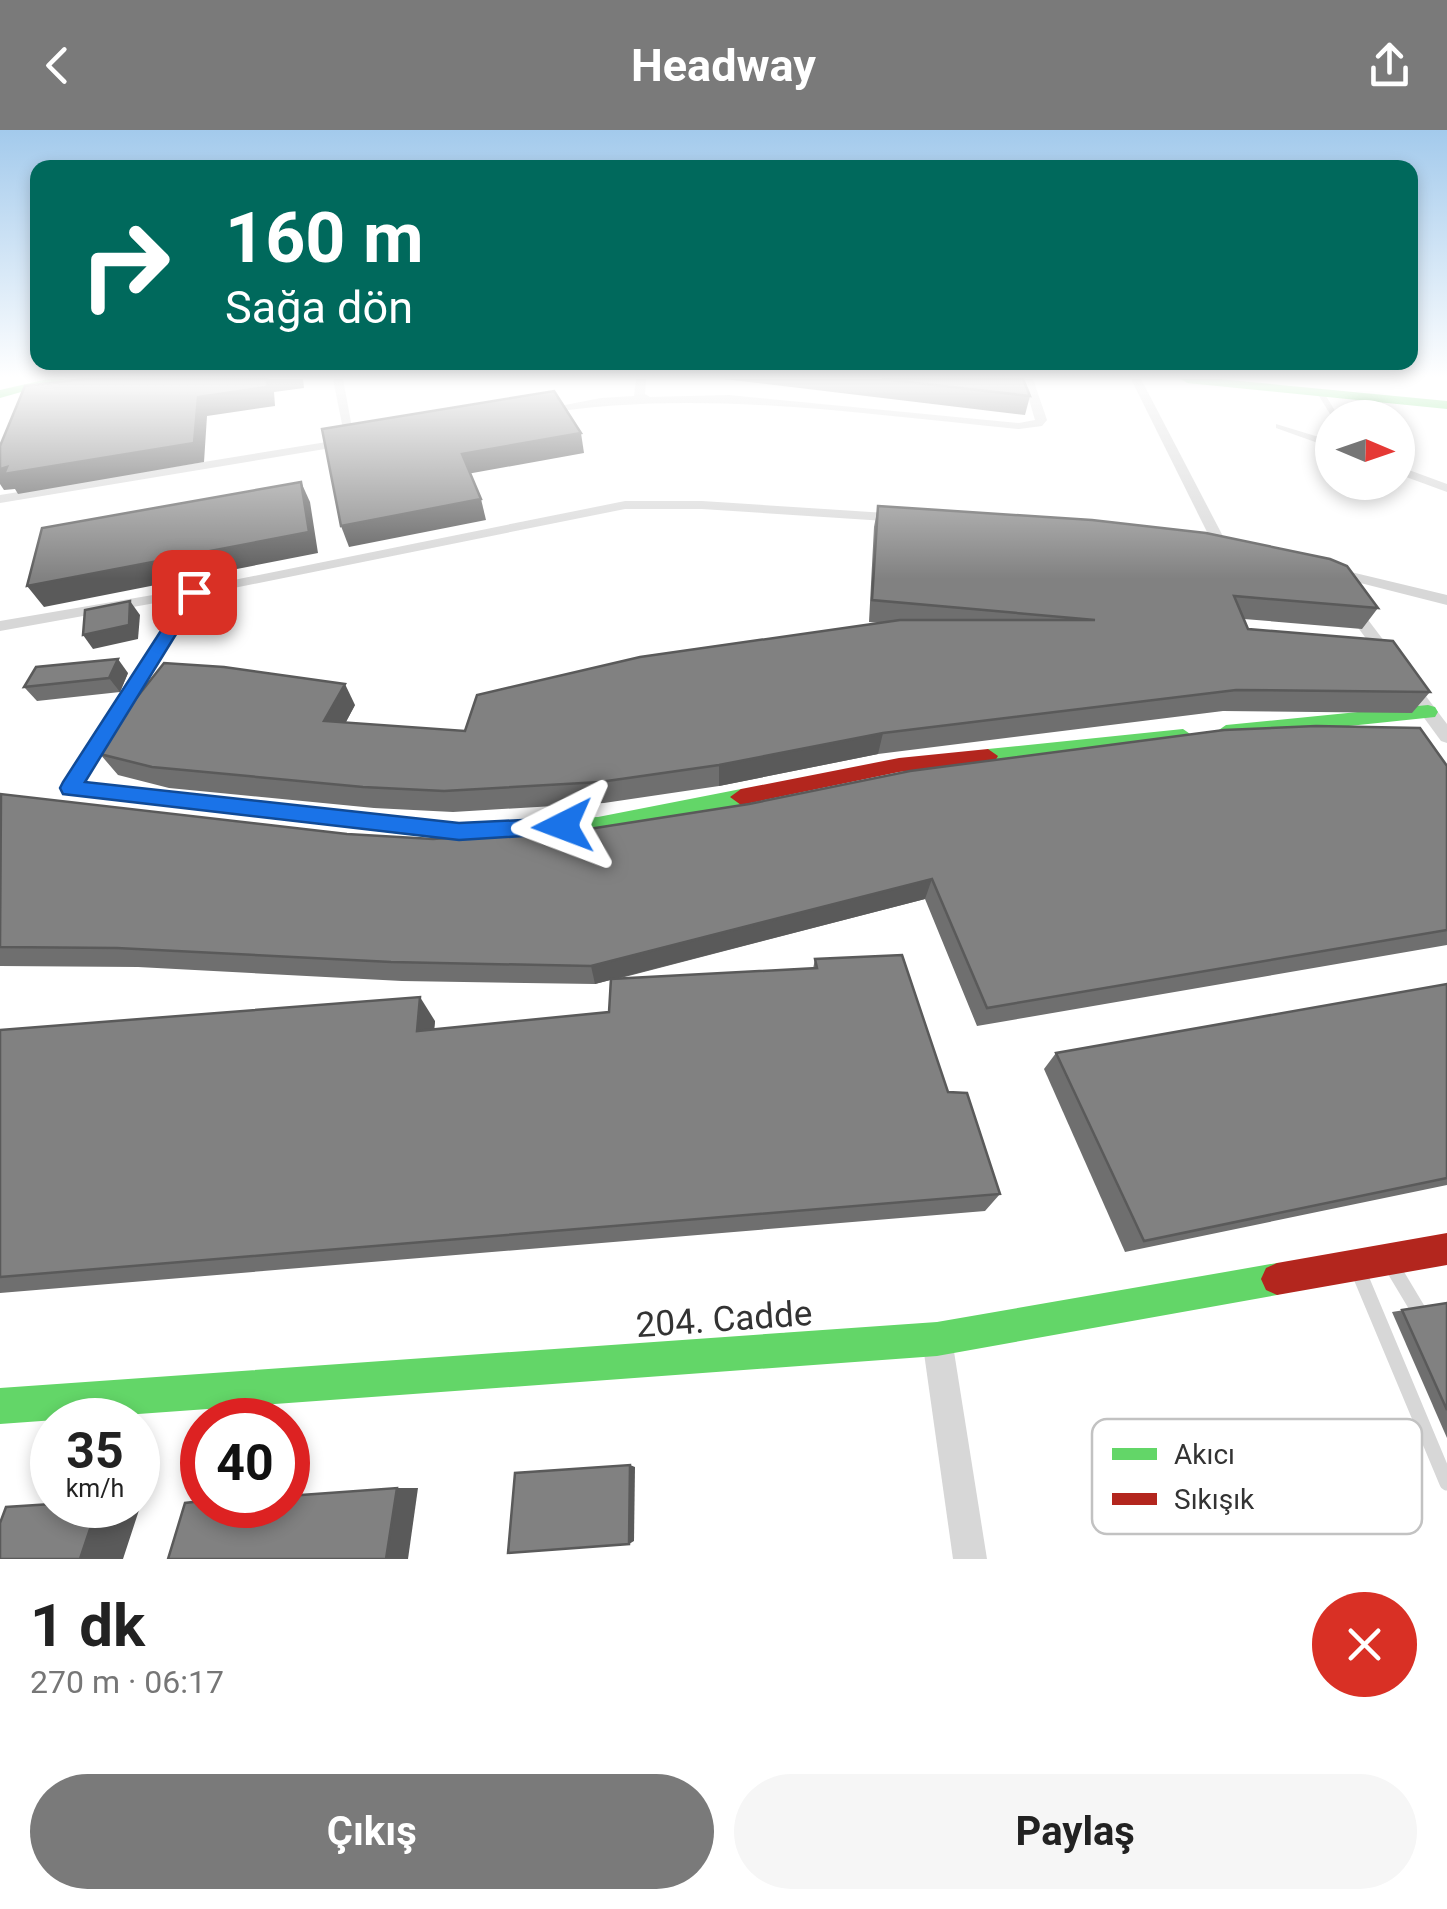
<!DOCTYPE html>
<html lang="tr">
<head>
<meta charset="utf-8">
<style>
	body { margin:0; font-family:Roboto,sans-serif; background:#f6f6f6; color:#222; height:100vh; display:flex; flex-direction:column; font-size:38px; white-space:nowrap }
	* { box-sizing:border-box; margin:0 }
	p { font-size:32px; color:#767676 }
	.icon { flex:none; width:55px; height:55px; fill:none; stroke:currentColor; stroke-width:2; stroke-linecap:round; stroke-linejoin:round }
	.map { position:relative; height:1429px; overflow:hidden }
	.side { display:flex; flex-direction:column; background:#fff; flex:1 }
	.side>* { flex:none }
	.top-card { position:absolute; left:30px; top:30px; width:1388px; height:210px; border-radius:20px; box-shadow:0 5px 15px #0003; background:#00695c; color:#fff; overflow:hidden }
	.needle { width:65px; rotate:92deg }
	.buttons { position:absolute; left:1315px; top:270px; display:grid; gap:20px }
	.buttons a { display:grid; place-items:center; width:100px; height:100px; border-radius:50%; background:#fff; box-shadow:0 5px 15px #0003; font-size:50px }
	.speed { position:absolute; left:30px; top:1268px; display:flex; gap:20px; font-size:50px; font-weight:700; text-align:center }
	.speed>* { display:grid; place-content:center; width:130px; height:130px; border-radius:50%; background:#fff; box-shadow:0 5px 15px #0003; line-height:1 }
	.speed small { font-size:25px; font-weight:400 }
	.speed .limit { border:15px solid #d22; background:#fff; color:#111 }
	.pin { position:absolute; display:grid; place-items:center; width:85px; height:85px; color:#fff; margin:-42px; border-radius:20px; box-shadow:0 5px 15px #0006 }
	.me { position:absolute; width:110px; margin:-55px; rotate:267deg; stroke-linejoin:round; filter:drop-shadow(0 0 8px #0008) }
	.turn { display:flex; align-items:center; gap:35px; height:210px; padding:0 30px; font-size:45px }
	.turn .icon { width:130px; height:130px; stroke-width:2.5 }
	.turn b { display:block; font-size:70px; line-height:85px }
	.round { display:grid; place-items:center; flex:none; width:105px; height:105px; border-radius:52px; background:#f6f6f6 }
	.summary { display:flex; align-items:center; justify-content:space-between; height:170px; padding:0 30px }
	h1 { font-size:60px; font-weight:700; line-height:75px }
	.cta { display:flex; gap:20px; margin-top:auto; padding:20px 30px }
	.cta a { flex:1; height:115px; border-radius:60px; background:#7a7a7a; color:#fff; font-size:40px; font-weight:700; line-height:115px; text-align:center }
	.cta a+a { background:#f6f6f6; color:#222 }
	header { display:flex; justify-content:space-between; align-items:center; height:130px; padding:0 30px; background:#7a7a7a; color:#fff; font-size:45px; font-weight:700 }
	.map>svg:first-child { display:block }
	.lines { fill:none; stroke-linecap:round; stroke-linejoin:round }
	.lane-far1 { stroke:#d7d7d7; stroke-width:6 }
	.lane { stroke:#d7d7d7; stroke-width:15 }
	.street { fill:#d7d7d7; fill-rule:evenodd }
	.fast { fill:#63d668; fill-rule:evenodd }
	.jam { fill:#b3261e; fill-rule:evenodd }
	.wall { fill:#6f6f6f }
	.shaded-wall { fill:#5a5a5a }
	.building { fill:#818181; stroke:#5a5a5a; stroke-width:2.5 }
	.route { fill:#1a73e8; stroke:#114b97; stroke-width:2.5 }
	.labels { text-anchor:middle; stroke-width:10; stroke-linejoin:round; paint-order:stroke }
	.near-street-label { font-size:35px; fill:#333; stroke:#fff }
	.key { fill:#fff; stroke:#c2c2c2; stroke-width:2.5 }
	.key-label { font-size:28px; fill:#333 }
</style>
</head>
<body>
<header><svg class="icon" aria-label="back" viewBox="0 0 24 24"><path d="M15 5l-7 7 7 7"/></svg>Headway<svg class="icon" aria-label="share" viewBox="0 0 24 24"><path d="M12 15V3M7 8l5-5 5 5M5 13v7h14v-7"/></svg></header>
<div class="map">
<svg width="1447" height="1429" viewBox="0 0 1447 1429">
	<rect width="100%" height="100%" fill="#fff"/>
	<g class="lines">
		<!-- lane-far1 -->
		<g class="lane-far1">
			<polyline points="1320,262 1336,288"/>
			<polyline points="1319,310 1332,298"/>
		</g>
		<!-- lane -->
		<g class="lane">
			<polyline points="1393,1138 1423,1188"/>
			<polyline points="1360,1145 1447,1353"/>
		</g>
		<!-- street -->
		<g class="street">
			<polygon points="333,249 343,249 355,314 0,373 0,365 345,309"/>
			<path d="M636 249H646L645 264 650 267 729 265 1019 293 1035 290 1023 249H1033L1047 290 1042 296 1019 299C859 284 699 258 540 284L534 281 601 268 634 266Z"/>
			<polygon points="1131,249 1141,249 1227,414 1225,417 1213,414"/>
			<polygon points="1276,294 1332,311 1332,318 1276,298"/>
			<polygon points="1398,336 1447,354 1447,362 1398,344"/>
			<polygon points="625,371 702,371 901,384 908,388 901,392 702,379 625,379 194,466 0,501 0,491 194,458"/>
			<polygon points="1330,437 1447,465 1447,475 1325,444 1325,438"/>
			<polygon points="1348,468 1353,470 1447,594 1447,613 1441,611 1340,473"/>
			<polygon points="937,1194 948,1198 952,1209 987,1429 953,1429 922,1209 926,1198"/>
		</g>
		<!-- fast -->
		<g class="fast">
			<polygon points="48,249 67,249 0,268 0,260"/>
			<polygon points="1181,249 1219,249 1447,271 1447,279 1187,253"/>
			<polygon points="194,457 202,462 85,652 459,693 598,687 741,659 752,667 741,675 598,703 459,711 63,663 59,658 63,653 186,462"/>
			<polygon points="1428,575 1435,577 1438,582 1435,587 1226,609 1216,602 1226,595"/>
			<polygon points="1183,599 1193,606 1190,611 988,633 978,626 988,619"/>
			<polygon points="1277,1133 1288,1138 1293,1149 1288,1160 1277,1165 937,1226 0,1294 0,1258 937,1192"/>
		</g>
		<!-- jam -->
		<g class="jam">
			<polygon points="988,619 998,626 995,631 899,642 741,675 730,667 741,659 899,628"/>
			<polygon points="1447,1103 1447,1135 1277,1165 1266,1160 1261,1149 1266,1138 1277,1133"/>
		</g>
	</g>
	<!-- wall -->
	<g class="wall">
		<polygon points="724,249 1023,249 1030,266 1025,285"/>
		<polygon points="878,376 1378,478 1362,499 1244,489 1248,499 1430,562 1412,583 1223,581 878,624 719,656 604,673 453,682 374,678 169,658 118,645 100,624 355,575 346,592 465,601 881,493 869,492 874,397"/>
		<polygon points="128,543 120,562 37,571 24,557"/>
		<polygon points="1447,636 1447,815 977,896 925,769 617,849 813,839 815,829 948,962 1000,1064 985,1081 0,1163 0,900 435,891 434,899 609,882 610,850 595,854 402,851 138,837 0,836 0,665 347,704 433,709"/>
		<polygon points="1447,854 1447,1055 1125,1122 1044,939 1056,923"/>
		<polygon points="1447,1173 1447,1308 1392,1182"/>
	</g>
	<!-- shaded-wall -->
	<g class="shaded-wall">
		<polygon points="267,249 303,249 304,258 274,262 275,276 207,286 204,332 18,364 15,359 4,360 0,354 0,339 198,267"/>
		<polygon points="581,303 584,323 467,344 462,324"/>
		<polygon points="301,352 310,372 318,423 44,477 27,456"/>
		<polygon points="481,369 486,390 349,417 341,396"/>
		<polygon points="130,471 140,485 138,509 93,519 83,505"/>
		<polygon points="118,529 128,543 120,562 109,548"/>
		<polygon points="345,554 355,575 335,612 324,591"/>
		<polygon points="883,603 878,624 719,656 719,635"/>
		<polygon points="932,749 925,769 595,854 591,836"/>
		<polygon points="420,867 435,891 432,924 417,901"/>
		<polygon points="630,1335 635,1337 634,1411 629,1414"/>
		<polygon points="397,1358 418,1358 408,1429 386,1429"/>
		<polygon points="138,1371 142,1371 123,1429 80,1429 98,1375 138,1375"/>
	</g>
	<!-- building -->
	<g class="building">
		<polygon points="85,249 267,249 267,257 198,267 194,313 4,344 7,337 0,339 0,316 25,256"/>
		<polygon points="882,249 1023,249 1030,266"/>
		<polygon points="554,261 581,303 462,324 481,369 341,396 322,299"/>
		<polygon points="301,352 309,402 27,456 42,398"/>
		<polygon points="878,376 1092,390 1206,403 1330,429 1347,436 1378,478 1234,466 1248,499 1393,511 1430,562 1236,560 883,603 719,635 600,652 444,661 363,657 152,637 100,624 104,609 164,533 224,537 345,554 324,591 465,601 477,565 640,527 900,490 1095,490 872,470"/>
		<polygon points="130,471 129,495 83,505 85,480"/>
		<polygon points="118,529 109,548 24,557 36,537"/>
		<polygon points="1316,596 1420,598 1447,636 1447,800 987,878 932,749 591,836 391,832 117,818 0,817 1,664 347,704 433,709 589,699 749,674 910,641 1224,600"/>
		<polygon points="902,825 948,962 967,963 1000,1064 0,1147 0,900 420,867 417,901 609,882 611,849 817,838 815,829"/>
		<polygon points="1447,854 1447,1048 1144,1111 1056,923"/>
		<polygon points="1447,1173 1447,1280 1402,1180"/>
		<polygon points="630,1335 629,1414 508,1423 515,1343"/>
		<polygon points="397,1358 386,1429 168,1429 185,1373 202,1371 202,1375 288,1375 288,1366"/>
		<polygon points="52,1374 98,1375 80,1429 0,1429 0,1393 6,1377"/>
	</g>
	<!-- sky -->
	<linearGradient id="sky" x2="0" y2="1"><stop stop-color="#a3caec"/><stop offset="0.55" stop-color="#fff"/><stop offset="1" stop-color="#fff" stop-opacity="0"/></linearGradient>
	<rect width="1447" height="449" fill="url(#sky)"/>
	<!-- route -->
	<polygon class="route" points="188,459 202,462 85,652 459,693 563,688 574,696 571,703 459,710 63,664 60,658 63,652"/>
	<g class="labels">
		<!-- near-street labels -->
		<g class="near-street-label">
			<text transform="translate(724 1189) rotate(-4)" y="12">204. Cadde</text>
		</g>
	</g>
	<!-- legend -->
	<rect x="1092" y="1289" width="330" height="115" rx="15" class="key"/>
	<rect x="1112" y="1318" width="45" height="12" fill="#63d668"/>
	<rect x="1112" y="1363" width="45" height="12" fill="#b3261e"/>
	<g class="key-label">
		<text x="1174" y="1334">Akıcı</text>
		<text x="1174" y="1379">Sıkışık</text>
	</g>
</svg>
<div class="buttons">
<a><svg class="needle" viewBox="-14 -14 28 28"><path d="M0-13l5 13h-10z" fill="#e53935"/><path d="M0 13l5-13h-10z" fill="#767676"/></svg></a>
</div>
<div class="speed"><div>35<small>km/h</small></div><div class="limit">40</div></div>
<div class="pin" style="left:194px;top:462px;background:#d93025"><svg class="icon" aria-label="arrive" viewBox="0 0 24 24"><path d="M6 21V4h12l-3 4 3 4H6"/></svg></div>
<svg class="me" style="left:563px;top:696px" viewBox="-20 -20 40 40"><path d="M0-17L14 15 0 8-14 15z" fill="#1a73e8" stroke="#fff" stroke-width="4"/></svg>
<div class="top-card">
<div class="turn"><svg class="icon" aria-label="right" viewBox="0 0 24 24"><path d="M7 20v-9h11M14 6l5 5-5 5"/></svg><div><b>160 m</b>Sağa dön</div></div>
</div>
</div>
<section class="side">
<div class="summary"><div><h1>1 dk</h1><p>270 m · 06:17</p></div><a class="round" style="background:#d93025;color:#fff"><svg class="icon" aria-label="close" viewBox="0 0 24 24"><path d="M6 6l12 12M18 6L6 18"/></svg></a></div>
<div class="cta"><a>Çıkış</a><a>Paylaş</a></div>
</section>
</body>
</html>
